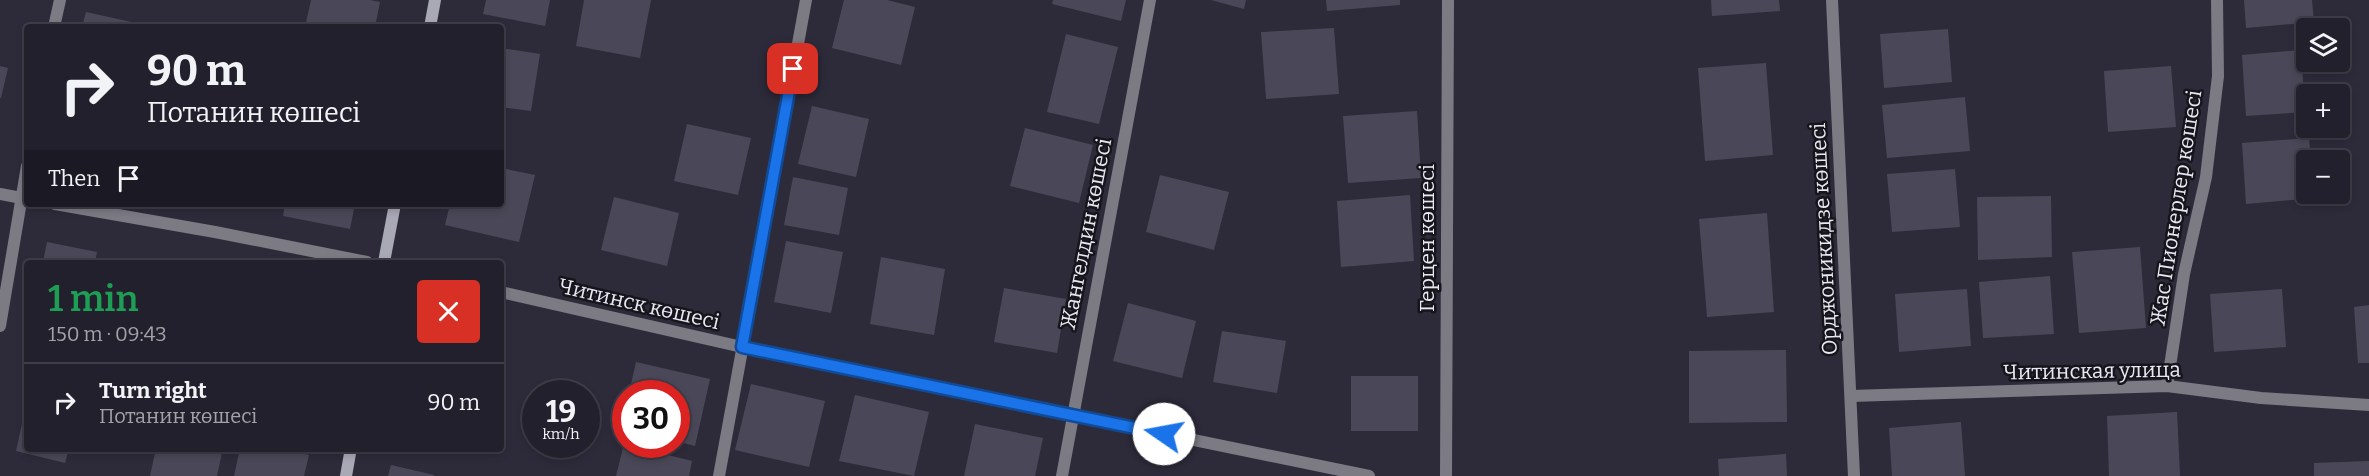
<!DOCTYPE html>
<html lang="en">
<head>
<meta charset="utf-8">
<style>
	body { margin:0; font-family:Bitter,serif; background:#2e2d38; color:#f1f3f6; height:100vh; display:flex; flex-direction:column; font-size:22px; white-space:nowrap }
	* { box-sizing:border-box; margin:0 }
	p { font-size:20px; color:#a2a3a9 }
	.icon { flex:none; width:33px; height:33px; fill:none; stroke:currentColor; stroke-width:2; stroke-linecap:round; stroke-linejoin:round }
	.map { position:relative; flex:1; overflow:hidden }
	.details { position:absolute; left:24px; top:260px; width:480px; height:192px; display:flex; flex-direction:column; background:#22202c; border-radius:6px; box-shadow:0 3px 9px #0003,0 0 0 2px #3f3e48 }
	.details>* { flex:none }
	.banner { position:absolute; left:24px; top:24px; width:480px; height:183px; border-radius:6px; box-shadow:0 3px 9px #0003,0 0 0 2px #3f3e48; background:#22202c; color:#f1f3f6; overflow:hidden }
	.controls { position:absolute; left:2296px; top:18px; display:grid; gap:12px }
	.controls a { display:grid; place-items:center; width:54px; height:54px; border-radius:6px; background:#22202c; box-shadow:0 3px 9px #0003,0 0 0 2px #3f3e48; font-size:30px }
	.speed { position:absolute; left:522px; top:380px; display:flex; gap:12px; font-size:30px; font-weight:700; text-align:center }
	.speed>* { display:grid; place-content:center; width:78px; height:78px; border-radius:50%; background:#22202c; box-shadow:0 3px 9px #0003,0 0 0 2px #3f3e48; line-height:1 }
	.speed small { font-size:15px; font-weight:400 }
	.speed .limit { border:9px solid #d22; background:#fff; color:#111 }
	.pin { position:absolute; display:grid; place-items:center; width:51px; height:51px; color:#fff; margin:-26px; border-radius:12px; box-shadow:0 3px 9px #0006 }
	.me { position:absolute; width:66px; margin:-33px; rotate:282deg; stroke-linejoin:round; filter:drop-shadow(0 0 4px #0008) }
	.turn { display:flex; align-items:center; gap:21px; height:126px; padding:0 24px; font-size:27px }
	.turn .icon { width:78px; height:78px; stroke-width:2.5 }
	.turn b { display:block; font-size:42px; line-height:51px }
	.then { display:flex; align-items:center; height:57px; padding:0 24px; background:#0003; gap:12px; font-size:22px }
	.round { display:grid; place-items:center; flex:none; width:63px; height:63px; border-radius:6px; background:#2e2d38 }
	.headline { display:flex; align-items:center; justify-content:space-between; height:102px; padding:0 24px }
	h1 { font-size:36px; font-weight:600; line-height:45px; color:#1e9e55 }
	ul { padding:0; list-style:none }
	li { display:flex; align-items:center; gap:18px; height:78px; padding:0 24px; border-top:2px solid #3f3e48 }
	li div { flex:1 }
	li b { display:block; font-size:22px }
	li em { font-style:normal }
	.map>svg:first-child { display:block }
	.building { fill:#4a4858 }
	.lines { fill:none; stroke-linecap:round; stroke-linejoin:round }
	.minor { stroke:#7c7b84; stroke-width:12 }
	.secondary { stroke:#a9a8b5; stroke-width:12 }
	.route-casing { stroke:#114b97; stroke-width:15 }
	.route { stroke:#1a73e8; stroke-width:10 }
	.labels { text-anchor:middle; stroke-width:5; stroke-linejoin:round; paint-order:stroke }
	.street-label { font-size:21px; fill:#e9e8f2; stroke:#15151b }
</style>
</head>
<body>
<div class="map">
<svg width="2369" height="476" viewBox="0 0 2369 476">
	<rect width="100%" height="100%" fill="#2d2b3a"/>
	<!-- building -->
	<g class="building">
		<polygon points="311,0 370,0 380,2 375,27 305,27"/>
		<polygon points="486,0 550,0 545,26 483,14"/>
		<polygon points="584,0 651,0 640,58 576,46"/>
		<polygon points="844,0 887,0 915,7 901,65 832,48"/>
		<polygon points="1053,0 1126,0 1121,21 1052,4"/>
		<polygon points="1211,0 1246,0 1244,9"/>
		<polygon points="1326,0 1400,0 1400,5 1327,11"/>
		<polygon points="1711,0 1779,0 1780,11 1712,16"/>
		<polygon points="2244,0 2312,0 2314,22 2246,28"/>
		<polygon points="86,12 136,23 135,27 82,27"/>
		<polygon points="1334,28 1339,94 1266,99 1261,32"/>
		<polygon points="1948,29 1952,82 1884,88 1880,34"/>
		<polygon points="1066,34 1118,47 1099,124 1047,112"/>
		<polygon points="501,48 540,54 531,111 501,107"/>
		<polygon points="2301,50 2305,112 2246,116 2242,55"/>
		<polygon points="1766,63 1773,155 1705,161 1698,68"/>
		<polygon points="0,66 8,68 1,98 0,98"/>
		<polygon points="2171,66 2176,127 2108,132 2104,71"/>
		<polygon points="1965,97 1970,151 1887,158 1882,105"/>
		<polygon points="812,106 869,119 856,177 798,164"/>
		<polygon points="1417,111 1421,178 1348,183 1343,116"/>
		<polygon points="687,124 751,138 738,195 674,181"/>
		<polygon points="1025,128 1093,145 1079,203 1010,186"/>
		<polygon points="2309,138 2311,160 2307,160 2307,194 2313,194 2314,198 2246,204 2242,143"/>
		<polygon points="501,168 535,175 519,242 445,225 450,204 501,204"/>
		<polygon points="1955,169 1960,227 1892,232 1887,174"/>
		<polygon points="1160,175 1229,192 1214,250 1146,232"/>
		<polygon points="793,177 848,188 839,235 784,225"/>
		<polygon points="1410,195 1414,261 1341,267 1337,201"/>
		<polygon points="2051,196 2052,257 1978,260 1977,197"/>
		<polygon points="614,197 679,213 667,266 601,250"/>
		<polygon points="285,204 355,204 350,229 283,216"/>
		<polygon points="1767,213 1774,312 1707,317 1699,219"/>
		<polygon points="786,241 843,252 831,313 774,302"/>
		<polygon points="47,242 97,252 95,262 43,262"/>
		<polygon points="2140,247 2146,328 2079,333 2072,252"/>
		<polygon points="881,257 945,269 934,335 870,324"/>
		<polygon points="2050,276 2054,334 1983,338 1979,282"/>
		<polygon points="1004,288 1066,299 1057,353 994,342"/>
		<polygon points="1967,289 1971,346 1899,352 1895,294"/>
		<polygon points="2282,289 2286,347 2214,352 2210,294"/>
		<polygon points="1128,303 1196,321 1182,378 1113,361"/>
		<polygon points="2369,305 2369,363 2358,363 2354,307"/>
		<polygon points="1222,331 1286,341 1277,393 1213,382"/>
		<polygon points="1786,350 1787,422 1689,423 1689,351"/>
		<polygon points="636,362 710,379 695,446 676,441 676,393 629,393"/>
		<rect x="1351" y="376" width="67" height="55"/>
		<polygon points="751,384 825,401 809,467 735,450"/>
		<polygon points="855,395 929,412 914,476 839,461"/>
		<polygon points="26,405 27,448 69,448 65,463 16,451"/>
		<polygon points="2177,412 2180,476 2109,476 2107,416"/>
		<polygon points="1961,422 1965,476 1892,476 1889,428"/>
		<polygon points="975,424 1043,438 1035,476 964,476"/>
		<polygon points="624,444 692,461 689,476 616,476"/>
		<polygon points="156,448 223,448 217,476 150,476"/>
		<polygon points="240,448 279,448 309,455 304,476 234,476"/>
		<polygon points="1786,454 1787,476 1719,476 1718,459"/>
		<polygon points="2369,461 2369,476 2314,476 2314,463"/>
		<polygon points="391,465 434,475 434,476 388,476"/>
	</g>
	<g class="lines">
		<!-- minor -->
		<g class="minor">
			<polyline points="1832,0 1854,476"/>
			<polyline points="54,27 60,0"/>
			<polyline points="0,194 27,199"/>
			<polyline points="55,204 215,232 367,262"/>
			<polyline points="501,292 742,347 1369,476"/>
			<polyline points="0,326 27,166"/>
			<polyline points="2167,386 2184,274 2206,177 2218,76 2217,0"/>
			<polyline points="1851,396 2167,386 2261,398 2369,405"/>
			<polyline points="719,476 806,0"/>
			<polyline points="1062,476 1150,0"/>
			<polyline points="1446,476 1448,0"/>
		</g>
		<!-- secondary -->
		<g class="secondary">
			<polyline points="430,27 435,0"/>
			<polyline points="384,262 395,204"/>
			<polyline points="346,476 351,448"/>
		</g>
	</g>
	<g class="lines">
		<!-- route casing -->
		<g class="route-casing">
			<polyline id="route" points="793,69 742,347 1164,434"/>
		</g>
		<!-- route -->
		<use href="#route" class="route"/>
	</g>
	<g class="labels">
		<!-- street labels -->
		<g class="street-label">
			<text transform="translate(2176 208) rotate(-81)" y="7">Жас Пионерлер көшесі</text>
			<text transform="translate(1086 234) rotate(-79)" y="7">Жангелдин көшесі</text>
			<text transform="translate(1427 238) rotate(-90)" y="7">Герцен көшесі</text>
			<text transform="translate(1824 239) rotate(-93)" y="7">Орджоникидзе көшесі</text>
			<text transform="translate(639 304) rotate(13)" y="7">Читинск көшесі</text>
			<text transform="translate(2092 371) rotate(-1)" y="7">Читинская улица</text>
		</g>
	</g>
</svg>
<div class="controls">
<a><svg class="icon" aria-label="layers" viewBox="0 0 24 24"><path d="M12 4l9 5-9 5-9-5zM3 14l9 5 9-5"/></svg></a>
<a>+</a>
<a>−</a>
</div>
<div class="speed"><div>19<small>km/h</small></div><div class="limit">30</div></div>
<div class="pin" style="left:793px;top:69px;background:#d93025"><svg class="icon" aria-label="arrive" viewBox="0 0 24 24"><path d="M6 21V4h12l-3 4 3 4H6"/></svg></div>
<svg class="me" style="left:1164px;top:434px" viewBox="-20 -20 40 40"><circle r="19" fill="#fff"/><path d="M0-13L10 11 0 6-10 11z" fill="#1a73e8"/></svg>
<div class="banner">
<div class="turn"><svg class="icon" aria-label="right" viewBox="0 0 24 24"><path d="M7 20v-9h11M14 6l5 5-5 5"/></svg><div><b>90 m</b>Потанин көшесі</div></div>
<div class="then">Then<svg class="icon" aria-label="arrive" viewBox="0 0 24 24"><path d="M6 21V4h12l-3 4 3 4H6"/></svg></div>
</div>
<section class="details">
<div class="headline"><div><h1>1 min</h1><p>150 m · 09:43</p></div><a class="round" style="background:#d93025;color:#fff"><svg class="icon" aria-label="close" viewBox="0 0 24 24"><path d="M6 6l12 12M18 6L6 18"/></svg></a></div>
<ul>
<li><svg class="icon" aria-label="right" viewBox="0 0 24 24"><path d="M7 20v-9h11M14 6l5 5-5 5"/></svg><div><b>Turn right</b><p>Потанин көшесі</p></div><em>90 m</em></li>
</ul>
</section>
</div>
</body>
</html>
